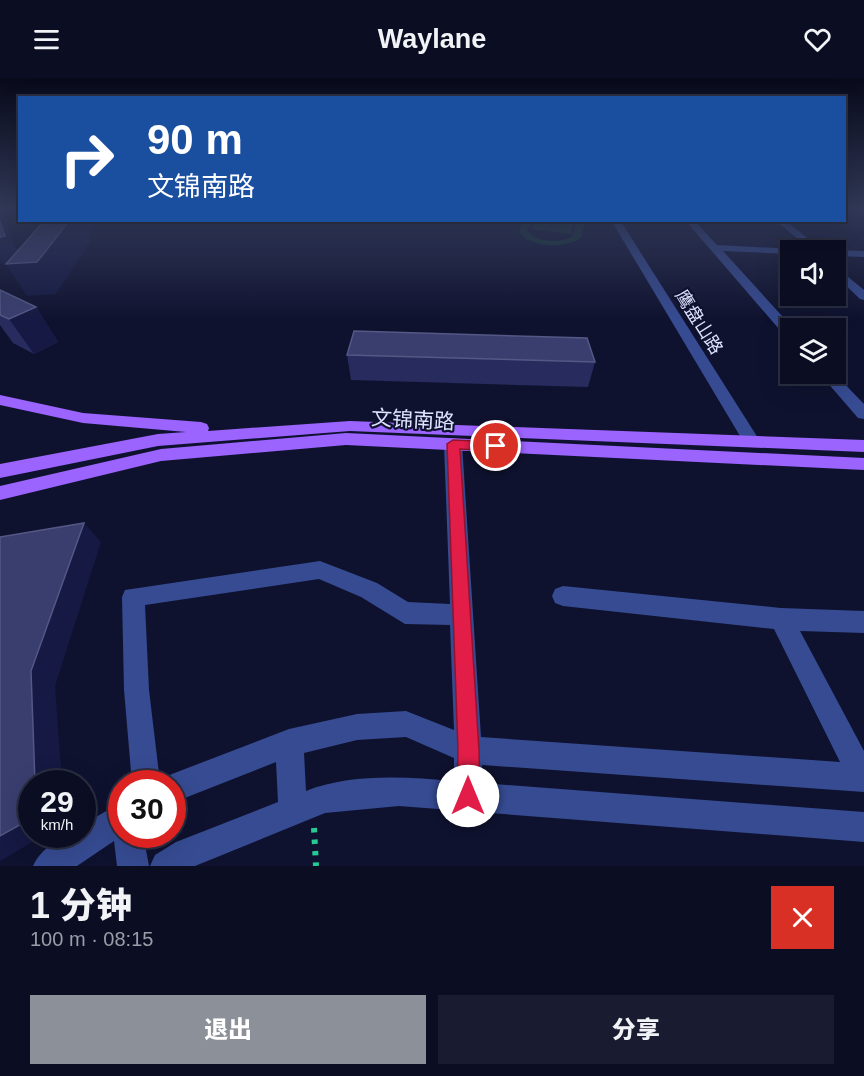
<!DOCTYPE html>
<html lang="zh">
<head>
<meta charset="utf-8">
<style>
	body { margin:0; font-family:Arial,"Noto Sans SC",sans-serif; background:#191c30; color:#f1f3f6; height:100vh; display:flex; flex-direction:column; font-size:22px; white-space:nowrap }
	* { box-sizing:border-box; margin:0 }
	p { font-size:20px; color:#9a9ca6 }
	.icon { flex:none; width:33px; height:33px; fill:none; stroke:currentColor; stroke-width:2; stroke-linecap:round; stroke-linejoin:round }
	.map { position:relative; height:788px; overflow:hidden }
	.details { display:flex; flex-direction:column; background:#0b0e23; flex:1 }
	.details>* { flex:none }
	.top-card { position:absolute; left:18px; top:18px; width:828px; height:126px; border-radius:0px; box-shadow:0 6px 24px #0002,0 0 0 2px #2b2e41; background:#1a4fa0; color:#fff; overflow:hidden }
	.tools { position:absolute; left:780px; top:162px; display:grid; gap:12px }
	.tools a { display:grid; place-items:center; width:66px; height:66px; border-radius:0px; background:#0b0e23; box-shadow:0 6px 24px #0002,0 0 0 2px #2b2e41; font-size:30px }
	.speed { position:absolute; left:18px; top:692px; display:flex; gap:12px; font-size:30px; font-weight:700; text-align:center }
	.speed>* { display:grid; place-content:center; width:78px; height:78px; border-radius:50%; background:#0b0e23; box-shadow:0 6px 24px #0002,0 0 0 2px #2b2e41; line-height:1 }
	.speed small { font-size:15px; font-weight:400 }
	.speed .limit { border:9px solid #d22; background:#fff; color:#111 }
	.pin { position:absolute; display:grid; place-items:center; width:51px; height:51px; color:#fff; margin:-26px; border:3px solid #fff; border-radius:50%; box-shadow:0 2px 6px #0007 }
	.me { position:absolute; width:66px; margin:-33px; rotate:0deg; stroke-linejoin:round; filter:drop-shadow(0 0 4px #0008) }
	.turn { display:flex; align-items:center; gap:21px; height:126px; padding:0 30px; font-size:27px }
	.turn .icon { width:78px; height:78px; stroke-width:2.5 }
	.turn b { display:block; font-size:42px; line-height:51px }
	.round { display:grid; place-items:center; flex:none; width:63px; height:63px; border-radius:0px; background:#191c30 }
	.summary { display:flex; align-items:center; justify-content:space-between; height:102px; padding:0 30px }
	h1 { font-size:36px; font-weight:800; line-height:45px }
	.button { display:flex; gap:12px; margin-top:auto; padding:12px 30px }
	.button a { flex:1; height:69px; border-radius:0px; background:#8c9099; color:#fff; font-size:24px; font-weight:800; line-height:69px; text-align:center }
	.button a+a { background:#191c30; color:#f1f3f6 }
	header { display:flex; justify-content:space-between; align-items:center; height:78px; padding:0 30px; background:#0b0e23; font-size:27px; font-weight:800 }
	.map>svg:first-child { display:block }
	.green { fill:#12392d }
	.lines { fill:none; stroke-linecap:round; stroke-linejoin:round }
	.path { stroke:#25cb94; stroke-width:6; stroke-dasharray:4.5 7; stroke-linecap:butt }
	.minor { fill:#364b92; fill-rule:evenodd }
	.major { fill:#9b64ff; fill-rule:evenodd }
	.wall { fill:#272b5d }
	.shaded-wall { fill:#151943 }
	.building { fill:#3a3e6f; stroke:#545885; stroke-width:1.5 }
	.route { fill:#e11d48; stroke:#92132f; stroke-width:1.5 }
	.labels { text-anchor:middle; stroke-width:4.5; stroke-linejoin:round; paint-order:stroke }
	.far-street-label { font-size:18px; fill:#dde2ff; stroke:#0f122f }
	.street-label { font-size:21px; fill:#dde2ff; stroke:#0f122f }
</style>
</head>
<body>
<header><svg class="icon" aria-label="menu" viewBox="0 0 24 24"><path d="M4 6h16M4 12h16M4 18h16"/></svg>Waylane<svg class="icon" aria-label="heart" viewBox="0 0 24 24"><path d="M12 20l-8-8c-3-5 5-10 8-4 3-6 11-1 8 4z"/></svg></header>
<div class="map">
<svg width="864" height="788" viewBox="0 0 864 788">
	<rect width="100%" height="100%" fill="#0f122f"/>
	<!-- green -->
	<g class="green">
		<path d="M523 143H532L527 153C538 165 558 165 572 159L577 143H585L581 160C565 170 529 171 519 153Z"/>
		<polygon points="535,143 535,142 574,143 571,156 532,151"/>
	</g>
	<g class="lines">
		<!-- path -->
		<polyline class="path" points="314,750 316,788"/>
		<!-- minor -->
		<g class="minor">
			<polygon points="611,142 620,142 758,360 760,364 758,368 746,368"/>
			<polygon points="685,142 694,142 717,167 794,171 795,172 790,172 790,176 723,173 793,250 790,250 790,259 785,258"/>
			<polygon points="775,142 785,142 822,172 811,172"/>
			<polygon points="834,172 836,172 864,173 864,179 836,178"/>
			<polygon points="836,189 864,212 864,222 860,221 836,198"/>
			<polygon points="820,296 835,296 864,326 864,341 858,340"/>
			<path d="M453 360 459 362 462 366 481 659 840 684 774 551 563 528 555 525 552 518 555 511 563 508 781 530 864 533V555L800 553 864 673V714L482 687V705L864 734V764L399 728 325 735 195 788H150L155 777 176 764 278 724 276 684 172 725V705H132L124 612 122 519 125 512 320 483 377 505 408 524 450 526 444 366 447 362ZM319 501 361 519 405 546 450 547 454 652 406 633 357 636 289 651 172 696 162 701 160 704 149 612 145 527ZM406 659 454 680V703C405 699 352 695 306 713L304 675 357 662Z"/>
			<path d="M122 724V756H143L149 788H117L114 763 77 788H33C41 770 63 756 82 756V747Z"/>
		</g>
		<!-- major -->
		<g class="major">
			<polygon points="0,317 83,335 201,344 207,346 209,350 208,353 350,343 864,362 864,374 350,353 158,368 0,400 0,386 158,356 186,354 83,345 0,327"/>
			<polygon points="346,355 864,380 864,392 346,367 161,383 0,422 0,408 161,371"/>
		</g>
	</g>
	<!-- wall -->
	<g class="wall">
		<polygon points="0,212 36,229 58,264 34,276 13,265 0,247"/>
		<polygon points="347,277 595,284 588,309 351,302"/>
	</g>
	<!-- shaded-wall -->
	<g class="shaded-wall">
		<polygon points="0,132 2,132 20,182 0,186"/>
		<polygon points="70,142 93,142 90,164 56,216 27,218 6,186"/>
		<polygon points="36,229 58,264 34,276 9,241"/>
		<polygon points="84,445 101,464 55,608 62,705 35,705 31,593"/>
		<polygon points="32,740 32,756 46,756 0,783 0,758"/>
	</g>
	<!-- building -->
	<g class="building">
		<polygon points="45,142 70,142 37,184 6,186"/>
		<polygon points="0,143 5,158 0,159"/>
		<polygon points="0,212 36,229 9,241 0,237"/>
		<polygon points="354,253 587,260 595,284 347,277"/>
		<polygon points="84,445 31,593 35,705 32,705 32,740 0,758 0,459"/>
	</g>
	<!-- sky -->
	<linearGradient id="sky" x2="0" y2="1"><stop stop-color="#080a1a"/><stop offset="0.54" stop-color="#313958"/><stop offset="1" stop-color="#313958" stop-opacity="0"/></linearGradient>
	<rect width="864" height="243" fill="url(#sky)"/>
	<!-- route -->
	<polygon class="route" points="453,362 496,364 503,368 496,373 460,371 479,672 480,718 476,726 468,729 461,726 457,718 458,672 447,366"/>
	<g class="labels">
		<!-- far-street labels -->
		<g class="far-street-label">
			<text transform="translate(699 244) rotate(58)" y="6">鹰盘山路</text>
		</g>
		<!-- street labels -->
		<g class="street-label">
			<text transform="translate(413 342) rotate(3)" y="7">文锦南路</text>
		</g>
	</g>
</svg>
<div class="tools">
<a><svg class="icon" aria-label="sound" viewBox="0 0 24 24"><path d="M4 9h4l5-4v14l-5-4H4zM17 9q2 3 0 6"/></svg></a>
<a><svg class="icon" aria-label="layers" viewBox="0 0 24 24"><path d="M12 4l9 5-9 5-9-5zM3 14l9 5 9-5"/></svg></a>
</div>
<div class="speed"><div>29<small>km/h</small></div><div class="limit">30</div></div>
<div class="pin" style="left:496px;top:368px;background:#d93025"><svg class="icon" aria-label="arrive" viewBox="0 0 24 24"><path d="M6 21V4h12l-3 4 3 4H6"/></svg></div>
<svg class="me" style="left:468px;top:718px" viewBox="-20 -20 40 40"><circle r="19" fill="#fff"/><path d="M0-13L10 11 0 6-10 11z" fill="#e11d48"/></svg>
<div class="top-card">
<div class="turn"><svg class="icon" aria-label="right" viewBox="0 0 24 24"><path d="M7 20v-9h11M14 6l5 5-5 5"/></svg><div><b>90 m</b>文锦南路</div></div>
</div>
</div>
<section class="details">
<div class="summary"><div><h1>1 分钟</h1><p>100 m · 08:15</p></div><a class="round" style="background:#d93025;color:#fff"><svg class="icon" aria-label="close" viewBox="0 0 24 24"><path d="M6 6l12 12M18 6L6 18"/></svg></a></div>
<div class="button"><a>退出</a><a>分享</a></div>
</section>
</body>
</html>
